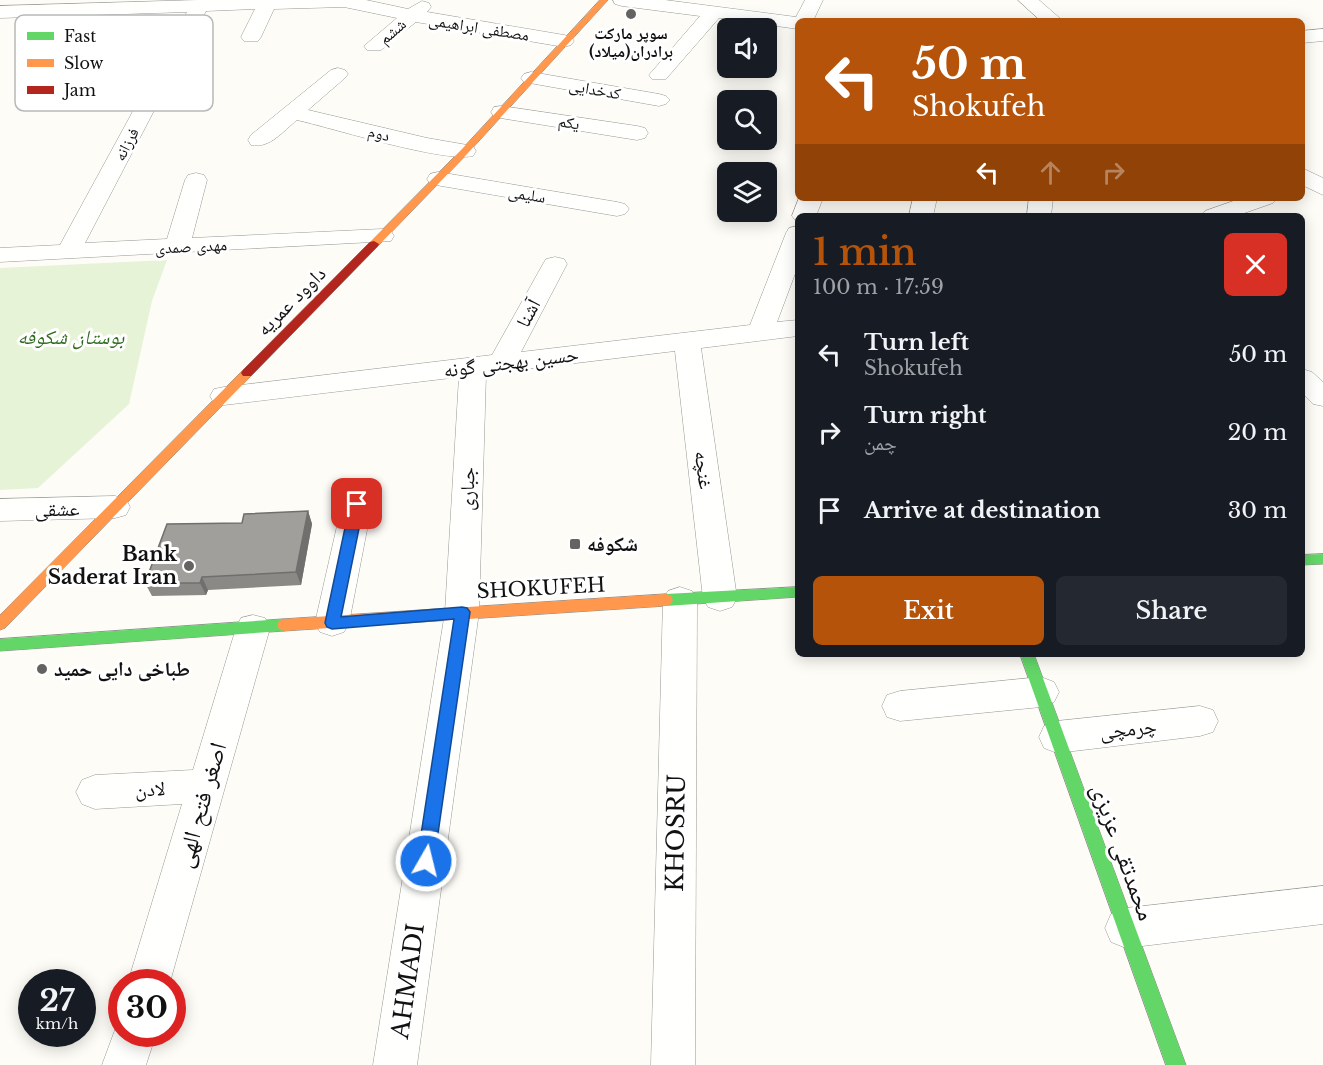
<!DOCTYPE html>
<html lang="en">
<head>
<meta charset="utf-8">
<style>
	body { margin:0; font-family:"Libre Baskerville","Noto Naskh Arabic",serif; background:#242831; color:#f1f3f6; height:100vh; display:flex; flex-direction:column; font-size:22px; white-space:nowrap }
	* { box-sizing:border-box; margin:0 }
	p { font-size:20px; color:#9ea1a6 }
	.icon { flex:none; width:33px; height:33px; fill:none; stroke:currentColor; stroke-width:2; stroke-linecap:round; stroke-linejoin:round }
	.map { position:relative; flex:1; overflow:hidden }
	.panel { position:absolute; left:795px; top:213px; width:510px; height:444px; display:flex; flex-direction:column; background:#171b24; border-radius:9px; box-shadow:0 3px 15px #0003 }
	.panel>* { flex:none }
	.banner { position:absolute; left:795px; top:18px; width:510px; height:183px; border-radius:9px; box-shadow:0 3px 15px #0003; background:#b45309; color:#fff; overflow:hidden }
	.controls { position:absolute; left:717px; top:18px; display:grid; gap:12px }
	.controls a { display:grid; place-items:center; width:60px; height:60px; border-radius:9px; background:#171b24; box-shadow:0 3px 15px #0003; font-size:30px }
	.speed { position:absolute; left:18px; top:969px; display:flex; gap:12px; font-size:30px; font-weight:700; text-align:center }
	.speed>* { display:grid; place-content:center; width:78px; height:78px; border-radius:50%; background:#171b24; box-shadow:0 3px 15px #0003; line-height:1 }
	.speed small { font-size:15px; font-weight:400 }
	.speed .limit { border:9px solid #d22; background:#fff; color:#111 }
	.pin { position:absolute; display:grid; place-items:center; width:51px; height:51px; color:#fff; margin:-26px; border-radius:12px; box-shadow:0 3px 9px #0006 }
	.me { position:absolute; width:66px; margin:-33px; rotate:8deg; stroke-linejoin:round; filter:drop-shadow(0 0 4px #0008) }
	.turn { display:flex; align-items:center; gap:21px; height:126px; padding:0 18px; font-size:27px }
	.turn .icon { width:78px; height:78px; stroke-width:2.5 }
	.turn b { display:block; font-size:42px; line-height:51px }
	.lanes { display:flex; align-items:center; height:57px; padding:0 18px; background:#0003; justify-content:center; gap:30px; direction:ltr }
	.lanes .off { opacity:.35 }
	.round { display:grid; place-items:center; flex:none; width:63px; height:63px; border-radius:9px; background:#242831 }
	.head { display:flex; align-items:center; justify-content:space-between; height:102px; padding:0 18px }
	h1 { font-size:36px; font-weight:600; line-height:45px; color:#b45309 }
	.cta { display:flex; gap:12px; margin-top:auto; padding:12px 18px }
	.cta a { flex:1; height:69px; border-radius:9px; background:#b45309; color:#fff; font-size:24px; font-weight:600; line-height:69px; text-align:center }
	.cta a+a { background:#242831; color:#f1f3f6 }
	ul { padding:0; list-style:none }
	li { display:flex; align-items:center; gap:18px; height:78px; padding:0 18px }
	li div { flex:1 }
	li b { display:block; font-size:22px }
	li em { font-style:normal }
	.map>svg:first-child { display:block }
	.green { fill:#e7f3d7 }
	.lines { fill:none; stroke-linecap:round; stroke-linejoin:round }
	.street-casing { stroke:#979795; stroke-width:1 }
	.fast-casing { stroke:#8e8d8b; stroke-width:1 }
	.slow-casing { stroke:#8e8d8b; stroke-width:1 }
	.jam-casing { stroke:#8e8d8b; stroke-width:1 }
	.street { fill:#fffffe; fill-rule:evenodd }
	.fast { fill:#63d668; fill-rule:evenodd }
	.slow { fill:#ff974d; fill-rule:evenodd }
	.jam { fill:#b3261e; fill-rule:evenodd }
	.wall { fill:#8a8986 }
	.shaded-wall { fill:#716f6d }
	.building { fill:#a19f9c; stroke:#716f6d; stroke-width:1.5 }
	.route { fill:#1a73e8; stroke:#114b97; stroke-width:1.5 }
	.poi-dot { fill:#646362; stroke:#fff; stroke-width:2 }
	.labels { text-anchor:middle; stroke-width:6; stroke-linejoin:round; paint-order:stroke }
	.far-street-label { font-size:16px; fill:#111; stroke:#fff }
	.far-poi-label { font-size:16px; font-weight:bold; fill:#111; stroke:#fff }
	.street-label { font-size:20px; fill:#111; stroke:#fff }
	.park-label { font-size:20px; font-style:italic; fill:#2f6b1f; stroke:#fff }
	.poi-label { font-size:20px; font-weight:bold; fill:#111; stroke:#fff; text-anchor:start }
	.near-street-label { font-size:24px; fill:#111; stroke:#fff }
	.key { fill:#fff; stroke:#b8b8b8; stroke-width:1.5 }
	.key-label { font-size:16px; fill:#111 }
</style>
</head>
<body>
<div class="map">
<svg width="1323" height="1065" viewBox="0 0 1323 1065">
	<rect width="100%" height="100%" fill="#fdfcf7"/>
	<!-- green -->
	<polygon class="green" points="167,260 152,301 129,404 38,488 0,490 0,268"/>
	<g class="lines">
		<!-- street casing -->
		<g class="street-casing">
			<g id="street">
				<polygon points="198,0 366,0 408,9 422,1 429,3 431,7 427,12 564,35 571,37 574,41 571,45 564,47 416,22 381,50 367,50 364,46 397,18 344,7 274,9 261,37 258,41 244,41 241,37 255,9 206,11 85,243 167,239 185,180 188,175 196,173 204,175 207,180 192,238 382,229 391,231 394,236 391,241 0,262 0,248 60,245 187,12 0,18 0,6"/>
				<polygon points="613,0 665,0 796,17 805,0 823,0 813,21 798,21 798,29 719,18 666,79 652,79 649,75 700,16 622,6 615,4"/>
				<polygon points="1018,0 1039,0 1063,21 1041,21"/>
				<polygon points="1323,29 1323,41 1302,43 1302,31"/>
				<path d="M338 68 345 70 348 74 345 78 308 110 427 138 473 146 476 151 473 156C444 163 332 128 297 120 283 131 270 149 251 145L248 140 251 135 331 70Z"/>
				<polygon points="531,72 659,94 666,96 670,100 666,104 659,106 524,82 521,78 524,74"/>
				<polygon points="502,106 637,126 645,128 648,133 645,138 637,140 494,117 491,112 494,107"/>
				<polygon points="1302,168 1323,178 1323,195 1302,185"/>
				<polygon points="438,172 617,202 625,204 629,209 625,214 617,216 430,184 427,179 430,174"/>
				<polygon points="799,198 823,198 816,216 798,216 798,222 796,221 792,216"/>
				<polygon points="913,198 937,198 933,216 909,216"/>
				<polygon points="1029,198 1053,198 1051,216 1027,216"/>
				<polygon points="1242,198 1277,198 1273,203 1236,216 1201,216 1205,211"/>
				<polygon points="798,226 798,266 777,322 798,320 798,336 701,348 737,598 732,607 720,611 708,607 703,598 675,351 486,374 479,612 417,1065 373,1065 445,612 459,377 224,405 214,403 210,396 214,389 224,387 492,355 543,264 546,259 555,257 564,259 567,264 521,352 750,325 786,233 789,228"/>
				<polygon points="1302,369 1312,372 1323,382 1323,406 1313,404 1302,393"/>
				<polygon points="357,493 368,496 372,504 349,623 344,632 332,636 320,632 315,623 342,504 346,496"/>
				<polygon points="115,496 126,499 130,507 126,515 115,518 0,521 0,499"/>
				<polygon points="680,587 692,591 697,600 695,1065 651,1065 663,600 668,591"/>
				<polygon points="253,615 265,618 270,628 170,982 128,982 182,804 95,809 82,804 76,792 82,780 95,775 193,770 236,628 241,618"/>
				<polygon points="1041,677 1054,682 1059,692 1054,702 1041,707 900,721 887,717 882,706 887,695 900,691"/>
				<polygon points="1200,706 1213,710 1218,721 1213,732 1200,736 1057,753 1044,748 1039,737 1044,726 1057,721"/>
				<polygon points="1323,886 1323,924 1126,948 1111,942 1105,928 1111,914 1126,908"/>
				<polygon points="122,1017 122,1034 156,1034 146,1065 102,1065 119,1019"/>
			</g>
		</g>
		<!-- fast casing -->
		<g class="fast-casing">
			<g id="fast">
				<polygon points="1323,554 1323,564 1302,565 1302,555"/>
				<polygon points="798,587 798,597 666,606 661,604 659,600 661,596 666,594"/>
				<polygon points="284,619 289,621 291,625 289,629 284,631 0,651 0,639"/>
				<polygon points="1020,654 1034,654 1186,1065 1166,1065"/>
			</g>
		</g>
		<!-- slow casing -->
		<g class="slow-casing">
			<g id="slow">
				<polygon points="600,0 608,0 468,153 378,246 370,246 370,242 462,149"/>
				<polygon points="247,369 251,370 253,373 251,376 5,628 0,630 0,615 243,370"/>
				<polygon points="666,594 671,596 673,600 671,604 666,606 284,631 279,629 277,625 279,621 284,619"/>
			</g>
		</g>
		<!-- jam casing -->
		<g class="jam-casing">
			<polygon id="jam" points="374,241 379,244 378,246 251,376 243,376 241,373 243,370 370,242"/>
		</g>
		<!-- street -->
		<use href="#street" class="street"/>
		<!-- fast -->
		<use href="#fast" class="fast"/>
		<!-- slow -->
		<use href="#slow" class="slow"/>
		<!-- jam -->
		<use href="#jam" class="jam"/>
	</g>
	<!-- wall -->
	<polygon class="wall" points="308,511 312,524 301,585 208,590 206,595 152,596 145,583"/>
	<!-- shaded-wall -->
	<g class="shaded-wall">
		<polygon points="308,511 312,524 301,585 296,572"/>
		<polygon points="202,577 208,590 206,595 200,583"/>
	</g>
	<!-- building -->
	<polygon class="building" points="308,511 296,572 202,577 200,583 145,583 167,524 242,523 244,514"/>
	<!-- route -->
	<polygon class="route" points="357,499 364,504 341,617 462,607 467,608 470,612 434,861 432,867 426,869 420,867 417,861 454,619 332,629 327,627 325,623 350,504"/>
	<!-- markers -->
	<g class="poi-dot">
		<circle cx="631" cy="14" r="6"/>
		<rect x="569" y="538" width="12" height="12" rx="3"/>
		<circle cx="189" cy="566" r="6"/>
		<circle cx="42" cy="669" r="6"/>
	</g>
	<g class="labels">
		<!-- far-street labels -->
		<g class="far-street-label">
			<text transform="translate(479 27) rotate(9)" y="6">مصطفی ابراهیمی</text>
			<text transform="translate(392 31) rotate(-41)" y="6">ششم</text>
			<text transform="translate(595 89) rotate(10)" y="6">کدخدایی</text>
			<text transform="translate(569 122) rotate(9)" y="6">یکم</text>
			<text transform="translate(379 133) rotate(14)" y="6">دوم</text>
			<text transform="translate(126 144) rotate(-62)" y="6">فرزانه</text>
			<text transform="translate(527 194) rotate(9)" y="6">سلیمی</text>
			<text transform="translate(191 246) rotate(-3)" y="6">مهدی صمدی</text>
		</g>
		<!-- far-poi labels -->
		<g class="far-poi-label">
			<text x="631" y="39">سوپر مارکت<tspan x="631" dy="18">برادران(میلاد)</tspan></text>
		</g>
		<!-- street labels -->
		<g class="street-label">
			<text transform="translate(291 301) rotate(-45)" y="7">داوود عمریه</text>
			<text transform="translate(528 313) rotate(-62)" y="7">آشنا</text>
			<text transform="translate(511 362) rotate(-7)" y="7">حسین بهجتی گونه</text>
			<text transform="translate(704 470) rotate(83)" y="7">غنچه</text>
			<text transform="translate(467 489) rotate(-88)" y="7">جباری</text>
			<text transform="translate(57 509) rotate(-1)" y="7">عشقی</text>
			<text transform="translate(541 588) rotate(-3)" y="7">SHOKUFEH</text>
			<text transform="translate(1128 729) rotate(-6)" y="7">چرمچی</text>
			<text transform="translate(150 789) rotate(-3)" y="7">لادن</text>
		</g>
		<!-- park labels -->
		<g class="park-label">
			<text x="71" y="344">بوستان شکوفه</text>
		</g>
		<!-- poi labels -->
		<g class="poi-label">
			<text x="587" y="551">شکوفه</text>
			<text x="177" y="561" text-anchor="end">Bank<tspan x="177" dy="23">Saderat Iran</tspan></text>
			<text x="54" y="676">طباخی دایی حمید</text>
		</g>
		<!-- near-street labels -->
		<g class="near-street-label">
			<text transform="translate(201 805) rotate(-74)" y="8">اصغر فتح الهی</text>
			<text transform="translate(676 833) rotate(-89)" y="8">KHOSRU</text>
			<text transform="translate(1123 852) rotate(70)" y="8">محمدتقی عزیزی</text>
			<text transform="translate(408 981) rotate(-82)" y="8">AHMADI</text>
		</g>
	</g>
	<!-- legend -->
	<rect x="15" y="15" width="198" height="96" rx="9" class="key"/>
	<rect x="27" y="32" width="27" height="8" fill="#63d668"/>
	<rect x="27" y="59" width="27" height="8" fill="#ff974d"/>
	<rect x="27" y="86" width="27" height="8" fill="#b3261e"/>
	<g class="key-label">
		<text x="64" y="42">Fast</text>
		<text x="64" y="69">Slow</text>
		<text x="64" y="96">Jam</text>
	</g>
</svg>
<div class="controls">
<a><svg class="icon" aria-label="sound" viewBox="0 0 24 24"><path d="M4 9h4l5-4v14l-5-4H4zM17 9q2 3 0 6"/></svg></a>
<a><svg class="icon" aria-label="search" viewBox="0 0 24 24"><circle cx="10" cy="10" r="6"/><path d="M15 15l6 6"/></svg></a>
<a><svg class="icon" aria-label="layers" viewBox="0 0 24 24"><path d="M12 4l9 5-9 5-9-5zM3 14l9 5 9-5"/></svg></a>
</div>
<div class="speed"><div>27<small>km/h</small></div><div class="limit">30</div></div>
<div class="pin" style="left:357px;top:504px;background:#d93025"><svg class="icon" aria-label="arrive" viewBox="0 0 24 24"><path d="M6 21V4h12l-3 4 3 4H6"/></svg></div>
<svg class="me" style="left:426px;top:861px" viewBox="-20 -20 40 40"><circle r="17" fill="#1a73e8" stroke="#fff" stroke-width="3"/><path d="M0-11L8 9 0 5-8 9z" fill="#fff"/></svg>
<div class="banner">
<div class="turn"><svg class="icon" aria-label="left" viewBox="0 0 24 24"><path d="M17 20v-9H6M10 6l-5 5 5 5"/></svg><div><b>50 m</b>Shokufeh</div></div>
<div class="lanes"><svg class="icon" aria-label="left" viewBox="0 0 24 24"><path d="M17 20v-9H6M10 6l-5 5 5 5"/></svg><svg class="icon off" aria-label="ahead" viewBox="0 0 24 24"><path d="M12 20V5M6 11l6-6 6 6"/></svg><svg class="icon off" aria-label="right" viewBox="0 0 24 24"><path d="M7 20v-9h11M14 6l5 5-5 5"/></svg></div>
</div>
<section class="panel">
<div class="head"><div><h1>1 min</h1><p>100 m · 17:59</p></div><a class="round" style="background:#d93025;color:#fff"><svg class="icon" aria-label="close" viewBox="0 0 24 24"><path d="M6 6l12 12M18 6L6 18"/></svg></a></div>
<ul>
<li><svg class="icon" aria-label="left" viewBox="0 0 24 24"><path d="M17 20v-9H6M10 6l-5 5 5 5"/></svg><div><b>Turn left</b><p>Shokufeh</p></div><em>50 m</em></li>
<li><svg class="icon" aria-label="right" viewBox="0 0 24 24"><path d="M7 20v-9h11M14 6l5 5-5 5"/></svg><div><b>Turn right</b><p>چمن</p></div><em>20 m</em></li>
<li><svg class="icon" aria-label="arrive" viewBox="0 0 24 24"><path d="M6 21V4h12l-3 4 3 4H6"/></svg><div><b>Arrive at destination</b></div><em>30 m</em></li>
</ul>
<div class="cta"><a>Exit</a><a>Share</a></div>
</section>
</div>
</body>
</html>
